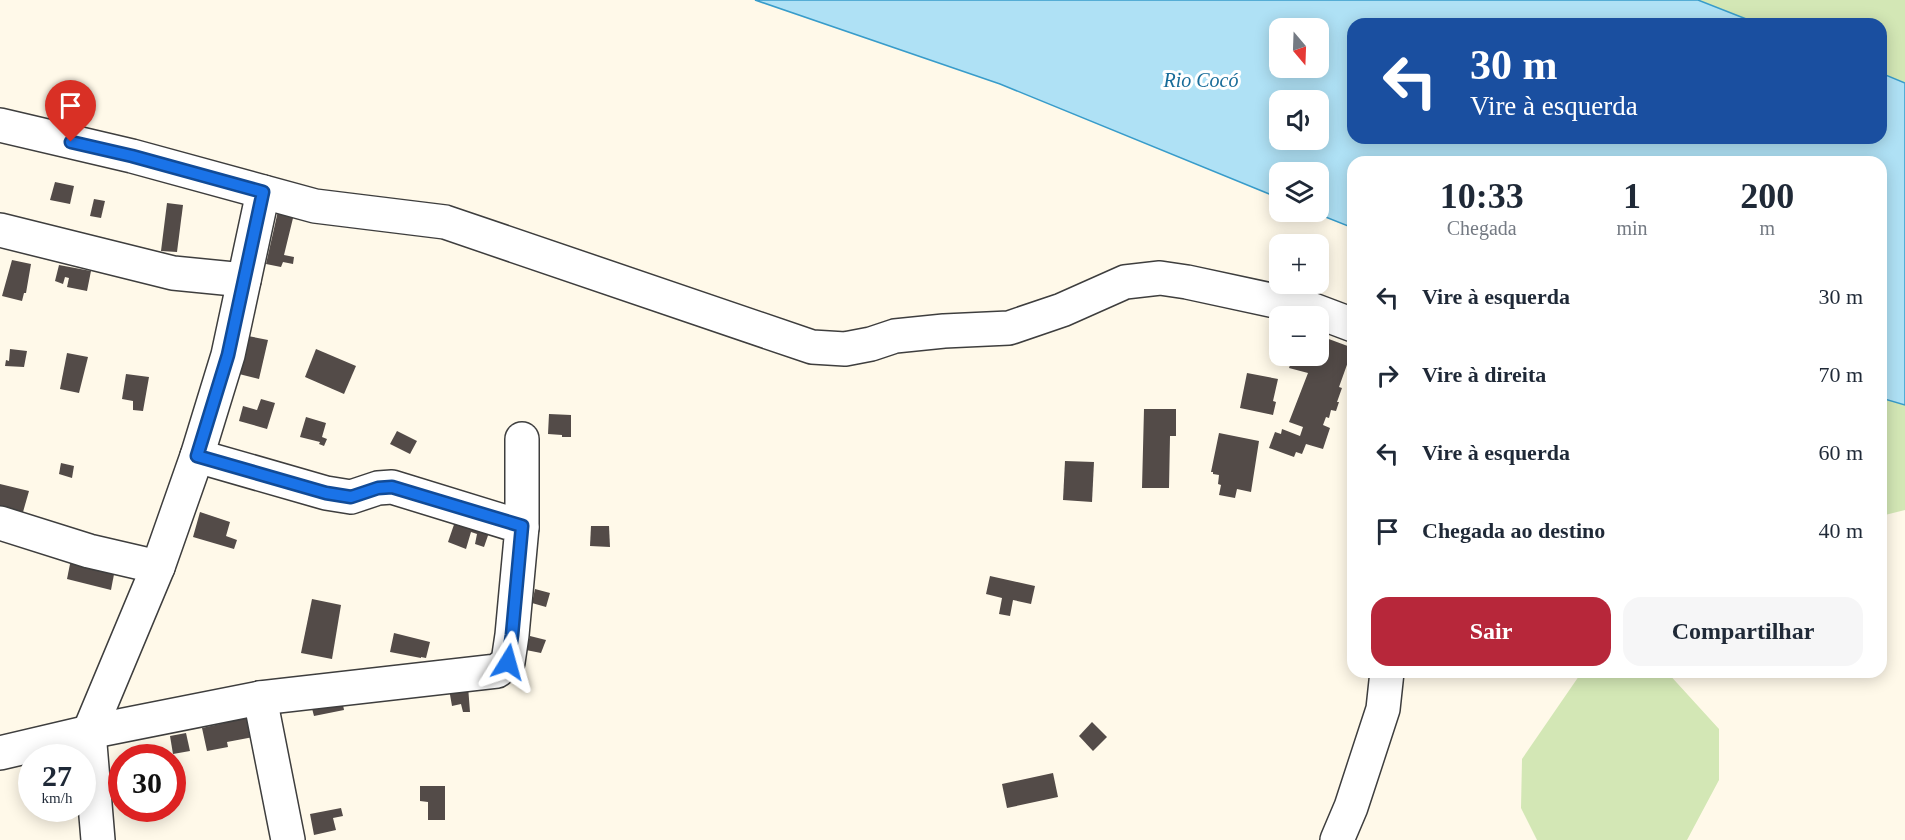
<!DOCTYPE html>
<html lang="pt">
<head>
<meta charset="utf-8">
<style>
	body { margin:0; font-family:"Times New Roman",serif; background:#f6f6f7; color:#1f2937; height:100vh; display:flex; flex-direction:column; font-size:22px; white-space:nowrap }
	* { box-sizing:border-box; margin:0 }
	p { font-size:20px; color:#747a83 }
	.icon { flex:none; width:33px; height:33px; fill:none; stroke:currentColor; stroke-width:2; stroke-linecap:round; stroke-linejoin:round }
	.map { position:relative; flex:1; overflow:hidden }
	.details { position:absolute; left:1347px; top:156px; width:540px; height:522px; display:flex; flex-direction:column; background:#fff; border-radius:18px; box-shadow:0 3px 15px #0003 }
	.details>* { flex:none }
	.banner { position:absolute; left:1347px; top:18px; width:540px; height:126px; border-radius:18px; box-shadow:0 3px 15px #0003; background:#1a4fa0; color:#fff; overflow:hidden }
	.needle { width:39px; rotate:161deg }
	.buttons { position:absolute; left:1269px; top:18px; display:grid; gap:12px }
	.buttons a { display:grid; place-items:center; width:60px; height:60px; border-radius:12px; background:#fff; box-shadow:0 3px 15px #0003; font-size:30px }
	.speed { position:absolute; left:18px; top:744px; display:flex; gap:12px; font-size:30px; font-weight:700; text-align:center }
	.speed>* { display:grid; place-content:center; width:78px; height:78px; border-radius:50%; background:#fff; box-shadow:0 3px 15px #0003; line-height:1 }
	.speed small { font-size:15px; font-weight:400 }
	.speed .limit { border:9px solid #d22; background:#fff; color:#111 }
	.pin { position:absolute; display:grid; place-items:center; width:51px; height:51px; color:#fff; margin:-62px -26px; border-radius:50% 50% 50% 0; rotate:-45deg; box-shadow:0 0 6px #0007 }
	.pin .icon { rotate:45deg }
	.me { position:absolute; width:66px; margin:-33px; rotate:8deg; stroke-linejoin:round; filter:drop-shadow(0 0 4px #0008) }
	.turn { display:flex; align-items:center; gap:21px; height:126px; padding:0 24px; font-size:27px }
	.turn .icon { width:78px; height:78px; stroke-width:2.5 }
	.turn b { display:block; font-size:42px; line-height:51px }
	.eta { display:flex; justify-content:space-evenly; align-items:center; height:102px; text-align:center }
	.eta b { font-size:36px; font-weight:700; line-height:42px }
	.action { display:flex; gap:12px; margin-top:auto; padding:12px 24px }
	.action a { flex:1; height:69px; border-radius:18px; background:#b7273a; color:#fff; font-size:24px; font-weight:700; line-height:69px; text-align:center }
	.action a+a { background:#f6f6f7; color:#1f2937 }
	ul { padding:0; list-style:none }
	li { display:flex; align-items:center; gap:18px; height:78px; padding:0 24px }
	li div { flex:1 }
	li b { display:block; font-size:22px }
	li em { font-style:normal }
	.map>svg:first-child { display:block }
	.green { fill:#d3e7b5 }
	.water { fill:#afe1f5; stroke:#389cca; stroke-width:1.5; fill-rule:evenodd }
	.building { fill:#534b48 }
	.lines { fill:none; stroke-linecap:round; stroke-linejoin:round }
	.minor-casing { stroke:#3e3e3e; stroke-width:36 }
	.minor { stroke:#fff; stroke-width:33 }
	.route-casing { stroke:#114b97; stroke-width:15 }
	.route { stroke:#1a73e8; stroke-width:10 }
	.labels { text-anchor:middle; stroke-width:6; stroke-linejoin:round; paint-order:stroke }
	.water-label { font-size:20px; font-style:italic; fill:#186c99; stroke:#fff }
</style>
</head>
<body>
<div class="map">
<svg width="1905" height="840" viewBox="0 0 1905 840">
	<rect width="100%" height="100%" fill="#fff9e9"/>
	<!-- green -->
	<g class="green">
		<polygon points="1698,0 1905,0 1905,83 1881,73 1881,24 1759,24"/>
		<polygon points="1881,398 1905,405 1905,510 1881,516"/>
		<polygon points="1578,672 1667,672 1719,729 1719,780 1687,840 1537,840 1521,808 1522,759 1579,676"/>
	</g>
	<!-- water -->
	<path class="water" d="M755 0H1698L1759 24H1353V138H1881V73L1905 83V405L1881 398V162H1353V228L1313 212H1318V172H1280L1279 198 1000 84ZM1280 28H1318V68H1280ZM1318 100V140H1280V100Z"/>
	<!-- building -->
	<g class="building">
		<polygon points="55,182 74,186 70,204 50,200"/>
		<polygon points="94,199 105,201 101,218 90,216"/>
		<polygon points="167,203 183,205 177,252 161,251"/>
		<polygon points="278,211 294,214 284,255 294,257 293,264 283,262 281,267 266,264"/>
		<polygon points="12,260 31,264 26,293 24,293 22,301 2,296"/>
		<polygon points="59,265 91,271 87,291 67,287 69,278 65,277 63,284 55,281"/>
		<polygon points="1318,335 1353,348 1339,387 1342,388 1337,402 1339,402 1336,411 1331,410 1329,418 1326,417 1323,425 1330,428 1323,449 1306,444 1302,454 1296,452 1294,457 1269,448 1275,432 1281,434 1282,429 1300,436 1303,427 1289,422 1308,373 1289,368 1293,356 1318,356"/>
		<polygon points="248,336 268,340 259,379 239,374"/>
		<polygon points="10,349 27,351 24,367 5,366 6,360 9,361"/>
		<polygon points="316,349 356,366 344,394 305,377"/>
		<polygon points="67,353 88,357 79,393 60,389"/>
		<polygon points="1247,373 1278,379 1273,401 1276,402 1273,415 1240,408"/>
		<polygon points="126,374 149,377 143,411 133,410 133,401 122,399"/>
		<polygon points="261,399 275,403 267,429 239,421 243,406 257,410"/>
		<polygon points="1144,409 1176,409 1176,436 1170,436 1169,488 1142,488"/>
		<polygon points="549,414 571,415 571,437 562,437 562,435 548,434"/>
		<polygon points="306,417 326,423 322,437 327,439 324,446 319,444 320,442 300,437"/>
		<polygon points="397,431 417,441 410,454 390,444"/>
		<polygon points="1219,433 1259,441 1251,492 1237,489 1235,498 1219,495 1221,485 1218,484 1219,475 1213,474 1213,472 1211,472"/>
		<polygon points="1065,461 1094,462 1092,502 1063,500"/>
		<polygon points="61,463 74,466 72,478 59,474"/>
		<polygon points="0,484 29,491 23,512 0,506"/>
		<polygon points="459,510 493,521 484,547 475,544 477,534 471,532 466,549 448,542"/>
		<polygon points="200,512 230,522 226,536 237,540 234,549 193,537"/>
		<polygon points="591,526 609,526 610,547 590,546"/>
		<polygon points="71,559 115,569 111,590 67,579"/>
		<polygon points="990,576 1035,586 1031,604 1013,600 1010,616 999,614 1002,598 986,594"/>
		<polygon points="535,589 550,593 546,607 532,603"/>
		<polygon points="312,599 341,605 332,659 301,653"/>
		<polygon points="394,633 430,642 426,658 421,657 421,658 390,652"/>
		<polygon points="530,636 546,640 541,653 526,650"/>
		<polygon points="468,686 470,712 463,712 461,704 452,706 449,689"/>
		<polygon points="341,695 344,710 314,716 310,701"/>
		<polygon points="252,708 258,736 227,742 228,747 207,751 202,728 224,723 222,715"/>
		<polygon points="1092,722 1107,737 1093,751 1079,736"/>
		<polygon points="186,733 190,751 173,754 170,736"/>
		<polygon points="1053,773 1058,797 1007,808 1002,784"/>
		<polygon points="420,786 445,786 445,820 428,820 428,802 420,801"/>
		<polygon points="341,808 343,816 333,818 336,830 314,835 310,814"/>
	</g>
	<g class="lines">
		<!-- minor casing -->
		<g class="minor-casing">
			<g id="minor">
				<polyline points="0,125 132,156 315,206 445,222 812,347 845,349 871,344 895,336 944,331 1009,328 1062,310 1125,282 1160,278 1187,282 1308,308 1353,325"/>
				<polyline points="0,230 173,273 244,280"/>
				<polyline points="522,439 522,527"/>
				<polyline points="0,523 89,551 158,567"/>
				<polyline points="260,698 288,840"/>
				<polyline points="0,753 89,732 260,698 497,671 508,662 512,635 522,527 392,487 378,488 351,497 326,493 197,456"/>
				<polyline points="98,840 89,732 158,567 197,456 228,355 263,192"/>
				<polyline points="1337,840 1351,807 1383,709 1387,672"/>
			</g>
		</g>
		<!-- minor -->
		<use href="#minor" class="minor"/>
	</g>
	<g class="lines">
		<!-- route casing -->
		<g class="route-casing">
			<polyline id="route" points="71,142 132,156 263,192 228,355 197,456 326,493 351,497 378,488 392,487 522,526 512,635 508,662"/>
		</g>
		<!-- route -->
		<use href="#route" class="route"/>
	</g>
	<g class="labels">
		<!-- water labels -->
		<g class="water-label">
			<text x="1201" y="87">Rio Cocó</text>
		</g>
	</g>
</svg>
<div class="buttons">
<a><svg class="needle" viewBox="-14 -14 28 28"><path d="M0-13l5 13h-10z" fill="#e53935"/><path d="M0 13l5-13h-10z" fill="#747a83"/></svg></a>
<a><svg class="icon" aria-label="sound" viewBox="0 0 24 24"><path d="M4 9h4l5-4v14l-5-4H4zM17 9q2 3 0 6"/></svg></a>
<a><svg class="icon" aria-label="layers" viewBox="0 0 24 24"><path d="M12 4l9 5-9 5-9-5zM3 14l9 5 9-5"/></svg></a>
<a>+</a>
<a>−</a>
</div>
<div class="speed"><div>27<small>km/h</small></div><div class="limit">30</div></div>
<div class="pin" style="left:71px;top:142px;background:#d93025"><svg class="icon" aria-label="arrive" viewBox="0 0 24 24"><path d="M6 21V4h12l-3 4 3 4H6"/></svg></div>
<svg class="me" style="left:508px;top:662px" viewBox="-20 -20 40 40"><path d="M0-17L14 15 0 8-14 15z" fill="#1a73e8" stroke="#fff" stroke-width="4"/></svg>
<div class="banner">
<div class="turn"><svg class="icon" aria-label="left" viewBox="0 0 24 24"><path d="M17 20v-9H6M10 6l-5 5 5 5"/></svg><div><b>30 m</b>Vire à esquerda</div></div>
</div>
<section class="details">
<div class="eta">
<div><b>10:33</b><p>Chegada</p></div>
<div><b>1</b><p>min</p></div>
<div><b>200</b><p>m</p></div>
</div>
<ul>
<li><svg class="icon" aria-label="left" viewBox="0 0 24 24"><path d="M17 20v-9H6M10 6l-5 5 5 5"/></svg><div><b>Vire à esquerda</b></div><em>30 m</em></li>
<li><svg class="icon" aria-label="right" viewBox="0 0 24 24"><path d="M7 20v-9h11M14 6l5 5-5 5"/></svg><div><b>Vire à direita</b></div><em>70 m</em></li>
<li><svg class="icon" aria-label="left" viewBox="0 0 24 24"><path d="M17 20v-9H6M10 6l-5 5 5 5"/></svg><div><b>Vire à esquerda</b></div><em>60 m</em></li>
<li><svg class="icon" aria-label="arrive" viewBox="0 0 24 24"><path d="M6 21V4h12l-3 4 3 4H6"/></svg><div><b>Chegada ao destino</b></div><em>40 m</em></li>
</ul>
<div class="action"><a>Sair</a><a>Compartilhar</a></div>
</section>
</div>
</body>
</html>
